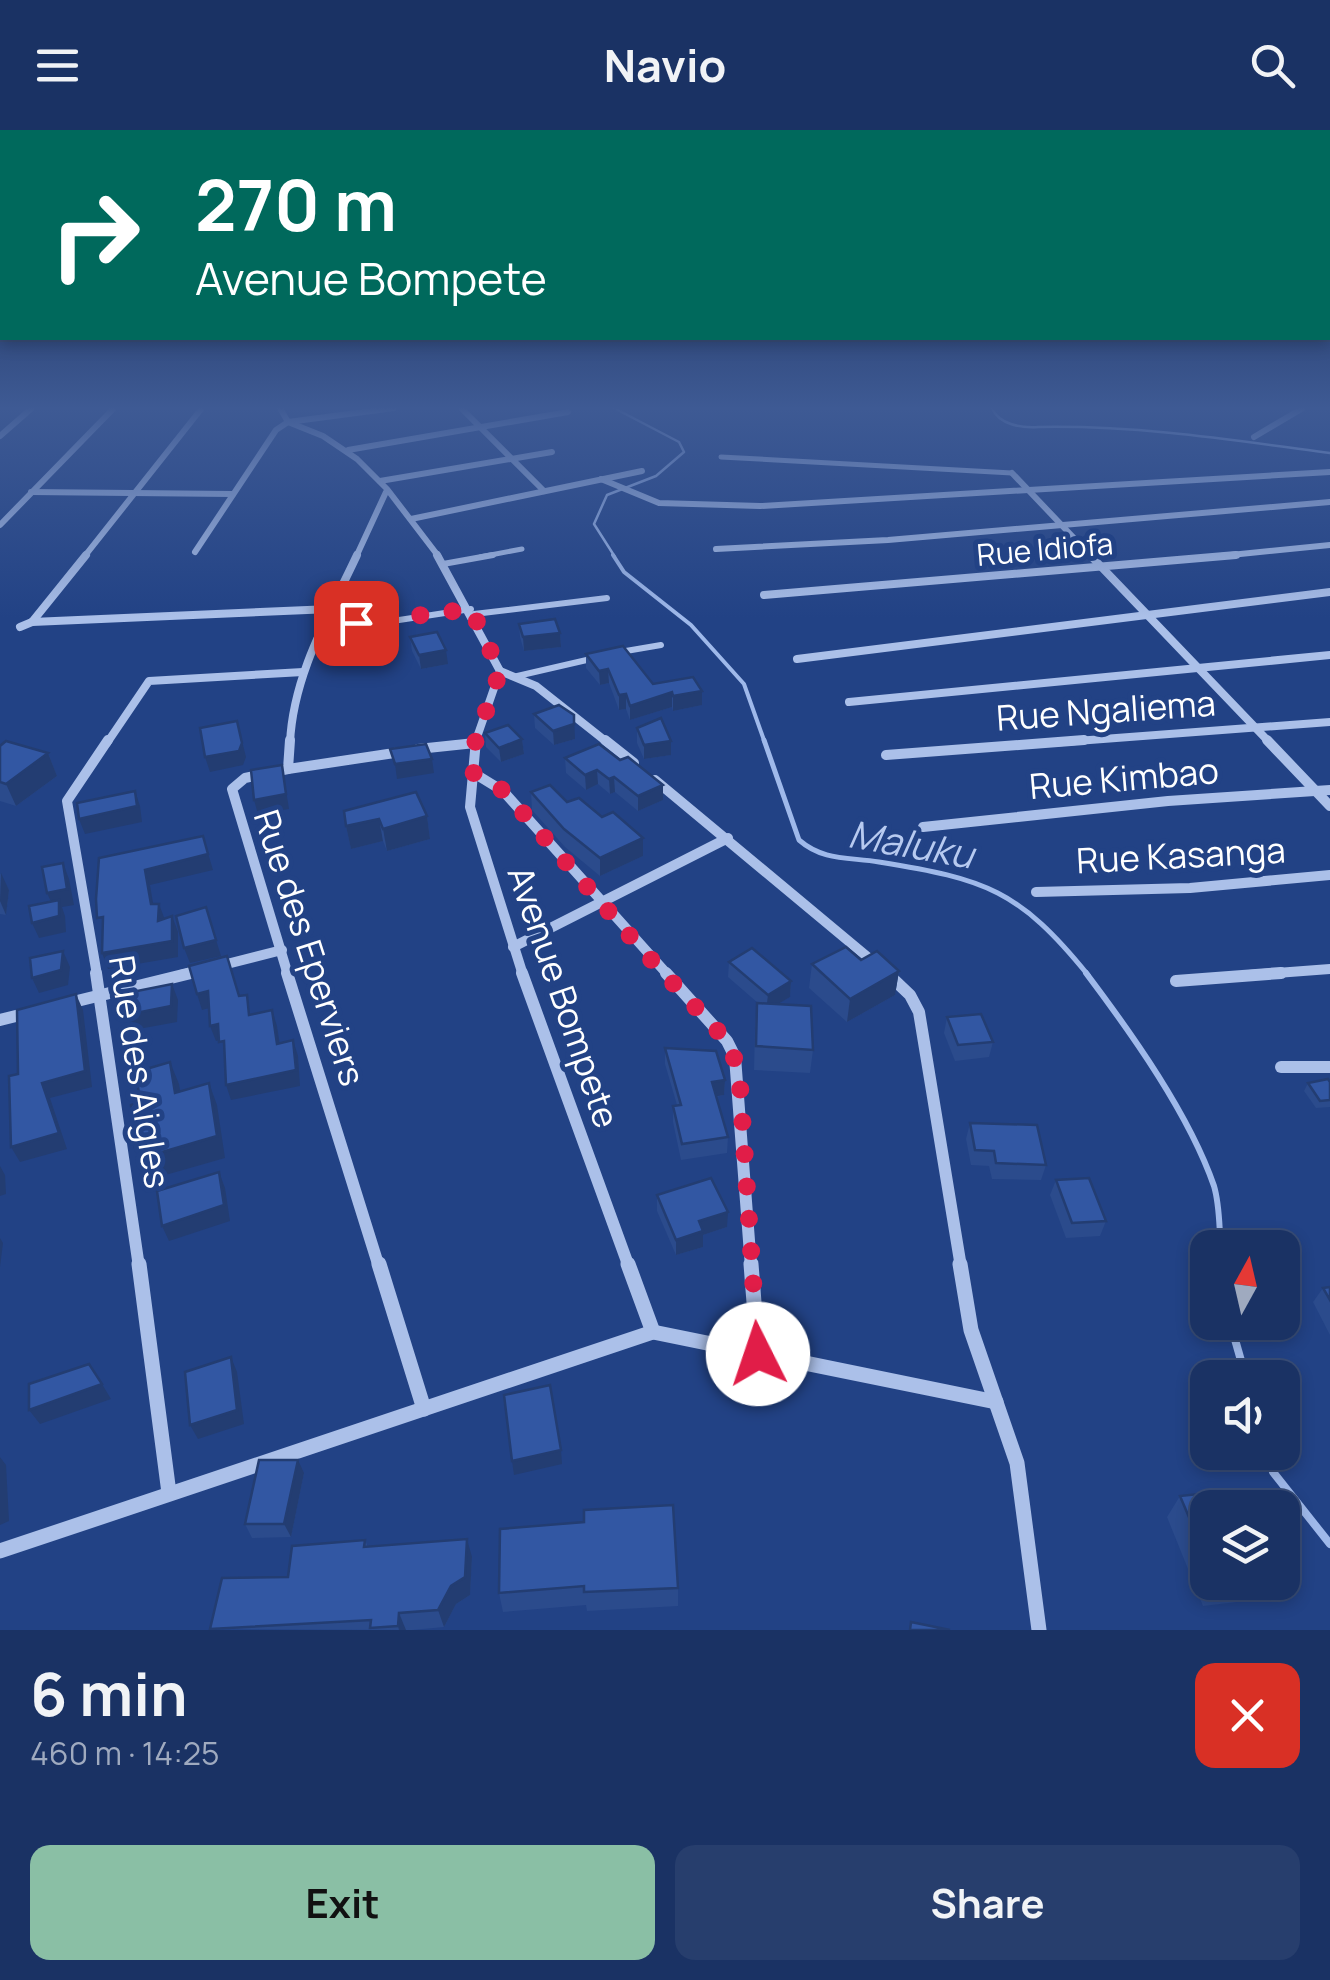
<!DOCTYPE html>
<html lang="en">
<head>
<meta charset="utf-8">
<style>
	body { margin:0; font-family:Manrope,sans-serif; background:#273e6d; color:#f1f3f6; height:100vh; display:flex; flex-direction:column; font-size:38px; white-space:nowrap }
	* { box-sizing:border-box; margin:0 }
	p { font-size:32px; color:#9faabf }
	.icon { flex:none; width:55px; height:55px; fill:none; stroke:currentColor; stroke-width:2; stroke-linecap:round; stroke-linejoin:round }
	.map { position:relative; height:1500px; overflow:hidden }
	.side { display:flex; flex-direction:column; background:#1a3264; flex:1 }
	.side>* { flex:none }
	.hud { position:absolute; left:0px; top:0px; width:1330px; height:210px; box-shadow:0 5px 15px #0003,0 0 0 2px #384d78; background:#00695c; color:#fff; overflow:hidden }
	.needle { width:65px; rotate:8deg }
	.controls { position:absolute; left:1190px; top:1100px; display:grid; gap:20px }
	.controls a { display:grid; place-items:center; width:110px; height:110px; border-radius:20px; background:#1a3264; box-shadow:0 5px 15px #0003,0 0 0 2px #384d78; font-size:50px }
	.pin { position:absolute; display:grid; place-items:center; width:85px; height:85px; color:#fff; margin:-42px; border-radius:20px; box-shadow:0 5px 15px #0006 }
	.me { position:absolute; width:110px; margin:-55px; rotate:356deg; stroke-linejoin:round; filter:drop-shadow(0 0 8px #0008) }
	.turn { display:flex; align-items:center; gap:35px; height:210px; padding:0 30px; font-size:45px }
	.turn .icon { width:130px; height:130px; stroke-width:2.5 }
	.turn b { display:block; font-size:70px; line-height:85px }
	.round { display:grid; place-items:center; flex:none; width:105px; height:105px; border-radius:20px; background:#273e6d }
	.summary { display:flex; align-items:center; justify-content:space-between; height:170px; padding:0 30px }
	h1 { font-size:60px; font-weight:700; line-height:75px }
	.button { display:flex; gap:20px; margin-top:auto; padding:20px 30px }
	.button a { flex:1; height:115px; border-radius:20px; background:#8abfa5; color:#111; font-size:40px; font-weight:700; line-height:115px; text-align:center }
	.button a+a { background:#273e6d; color:#f1f3f6 }
	header { display:flex; justify-content:space-between; align-items:center; height:130px; padding:0 30px; background:#1a3264; font-size:45px; font-weight:700 }
	.map>svg:first-child { display:block }
	.lines { fill:none; stroke-linecap:round; stroke-linejoin:round }
	.stream-far4 { stroke:#9fb9ea; stroke-width:2.5 }
	.stream-far3 { stroke:#9fb9ea; stroke-width:4 }
	.stream-far2 { stroke:#9fb9ea; stroke-width:5 }
	.stream-far1 { stroke:#9fb9ea; stroke-width:6 }
	.stream { stroke:#9fb9ea; stroke-width:8 }
	.service-far1 { stroke:#abc0e9; stroke-width:5 }
	.service { stroke:#abc0e9; stroke-width:6 }
	.minor-far4 { stroke:#abc0e9; stroke-width:6 }
	.minor-far3 { stroke:#abc0e9; stroke-width:8 }
	.minor-far2 { stroke:#abc0e9; stroke-width:10 }
	.minor-far1 { stroke:#abc0e9; stroke-width:12 }
	.minor { stroke:#abc0e9; stroke-width:15 }
	.wall { fill:#2b4b8c }
	.shaded-wall { fill:#233d72 }
	.building { fill:#3257a3; stroke:#233d72; stroke-width:2.5 }
	.route { stroke:#e11d48; stroke-width:18; stroke-dasharray:0 32.4 }
	.labels { text-anchor:middle; stroke-width:10; stroke-linejoin:round; paint-order:stroke }
	.far-street-label { font-size:30px; fill:#fff; stroke:#224285 }
	.street-label { font-size:35px; fill:#fff; stroke:#224285 }
	.water-label { font-size:38px; font-style:italic; fill:#b7caf0; stroke:#224285 }
</style>
</head>
<body>
<header><svg class="icon" aria-label="menu" viewBox="0 0 24 24"><path d="M4 6h16M4 12h16M4 18h16"/></svg>Navio<svg class="icon" aria-label="search" viewBox="0 0 24 24"><circle cx="10" cy="10" r="6"/><path d="M15 15l6 6"/></svg></header>
<div class="map">
<svg width="1330" height="1500" viewBox="0 0 1330 1500">
	<rect width="100%" height="100%" fill="#224285"/>
	<g class="lines">
		<!-- stream-far4 -->
		<g class="stream-far4">
			<polyline points="614,278 679,312 684,322 656,346 607,365 594,394 615,427"/>
			<path d="M992 278C999 295 1022 298 1038 297 1137 295 1233 310 1330 323"/>
		</g>
		<!-- stream-far3 -->
		<polyline class="stream-far3" points="613,425 624,442 691,495 744,554 765,613"/>
		<!-- stream-far2 -->
		<path class="stream-far2" d="M764 610 799 710C823 731 849 727 879 732 986 749 1019 760 1088 845"/>
		<!-- stream-far1 -->
		<path class="stream-far1" d="M1086 843C1132 904 1189 984 1214 1056 1220 1076 1219 1098 1221 1118"/>
		<!-- stream -->
		<g class="stream">
			<polyline points="1230,1192 1246,1248"/>
			<polyline points="1268,1322 1273,1342 1330,1414"/>
		</g>
		<!-- service-far1 -->
		<g class="service-far1">
			<polyline points="721,327 1012,343"/>
			<polyline points="480,427 522,419"/>
		</g>
		<!-- service -->
		<g class="service">
			<polyline points="443,434 493,425"/>
			<polyline points="474,484 607,468"/>
			<polyline points="326,494 386,492 471,479"/>
			<polyline points="620,522 661,515"/>
			<polyline points="513,547 591,529"/>
		</g>
		<!-- minor-far4 -->
		<g class="minor-far4">
			<polyline points="280,278 288,292 323,306 357,329 387,359 439,427"/>
			<polyline points="461,278 544,361"/>
			<polyline points="0,306 32,278"/>
			<polyline points="1254,307 1303,278"/>
			<polyline points="348,320 568,282"/>
			<polyline points="1012,343 1092,427"/>
			<polyline points="601,349 659,373 760,376 1330,342"/>
			<polyline points="380,351 552,322"/>
			<polyline points="31,362 233,364"/>
			<polyline points="411,389 642,341"/>
			<polyline points="0,395 114,278"/>
			<polyline points="716,419 888,410 1330,372"/>
			<polyline points="195,422 276,300 288,292 394,278"/>
			<polyline points="84,427 202,278"/>
			<polyline points="356,427 386,362"/>
			<polyline points="1211,427 1330,415"/>
		</g>
		<!-- minor-far3 -->
		<g class="minor-far3">
			<polyline points="437,425 500,541 475,613"/>
			<polyline points="1090,425 1270,613"/>
			<polyline points="764,465 1236,425"/>
			<polyline points="32,492 331,479"/>
			<polyline points="20,497 32,492 86,425"/>
			<polyline points="797,529 1330,462"/>
			<polyline points="500,541 536,556 608,613"/>
			<polyline points="849,572 1330,525"/>
			<polyline points="107,613 149,551 303,542"/>
			<path d="M290 613C293 545 329 485 357 425"/>
			<polyline points="1050,613 1330,592"/>
		</g>
		<!-- minor-far2 -->
		<g class="minor-far2">
			<polyline points="476,610 470,677 523,845"/>
			<polyline points="605,610 634,633"/>
			<polyline points="1267,610 1330,676"/>
			<polyline points="418,619 475,613"/>
			<polyline points="886,625 1084,610"/>
			<polyline points="288,639 401,622"/>
			<polyline points="472,642 503,661 668,845"/>
			<polyline points="655,650 876,834"/>
			<polyline points="923,697 1168,671 1330,660"/>
			<polyline points="1036,762 1190,758 1330,745"/>
			<polyline points="513,817 728,708"/>
			<polyline points="219,836 282,820"/>
			<polyline points="97,845 67,671 108,610"/>
			<polyline points="181,845 203,840"/>
			<polyline points="288,845 232,659 245,648 288,639 290,610"/>
			<polyline points="1249,845 1330,839"/>
		</g>
		<!-- minor-far1 -->
		<g class="minor-far1">
			<polyline points="96,843 139,1137"/>
			<polyline points="287,843 379,1137"/>
			<polyline points="522,843 629,1137"/>
			<polyline points="666,843 727,911 735,927 751,1137"/>
			<polyline points="889,845 910,865 919,882 961,1137"/>
			<polyline points="1176,851 1281,843"/>
			<polyline points="69,873 191,843"/>
			<polyline points="0,890 28,883"/>
			<polyline points="1281,937 1330,937"/>
		</g>
		<!-- minor -->
		<g class="minor">
			<polyline points="139,1134 169,1363"/>
			<polyline points="379,1134 424,1279"/>
			<polyline points="628,1134 653,1202"/>
			<polyline points="751,1134 758,1223"/>
			<polyline points="960,1134 971,1200 1017,1333 1039,1500"/>
			<polyline points="0,1421 653,1202 996,1272"/>
		</g>
	</g>
	<!-- wall -->
	<g class="wall">
		<polygon points="519,494 560,503 561,517 524,521 520,507"/>
		<polygon points="410,507 448,534 421,539 412,521"/>
		<polygon points="586,524 653,554 702,575 673,581 672,577 630,590 626,579 619,580 609,553 600,555 586,538"/>
		<polygon points="534,584 575,609 554,615 535,598"/>
		<polygon points="637,598 671,625 644,629 637,613"/>
		<polygon points="485,603 522,609 524,624 501,632 486,617"/>
		<polygon points="599,614 663,670 638,681 615,662 610,664 598,654 586,660 566,643 565,628"/>
		<polygon points="0,616 48,623 57,646 16,676 0,671"/>
		<polygon points="531,662 567,672 602,687 643,726 600,746 565,717 532,680"/>
		<polygon points="427,686 430,709 387,721 383,711 351,719 346,696"/>
		<polygon points="0,743 9,760 6,785 0,784"/>
		<polygon points="861,830 899,841 895,865 847,892 809,858 812,834"/>
		<polygon points="729,832 791,851 790,867 777,874 813,920 810,943 754,940 755,897 757,873 758,873 728,847"/>
		<polygon points="947,887 993,912 989,927 955,931 944,903"/>
		<polygon points="665,918 725,950 724,965 716,967 728,1007 727,1023 681,1030 673,992 673,976 677,975 665,934"/>
		<polygon points="1330,952 1330,977 1316,978 1304,961 1308,953"/>
		<polygon points="970,993 1046,1035 1041,1050 992,1049 989,1036 971,1035 966,1009"/>
		<polygon points="1056,1050 1106,1091 1100,1106 1066,1108 1050,1065"/>
		<polygon points="657,1065 727,1097 703,1105 703,1117 676,1125 657,1081"/>
		<polygon points="1330,1157 1330,1205 1313,1172 1323,1158"/>
		<polygon points="304,1343 291,1407 252,1408 245,1394"/>
		<polygon points="1180,1366 1208,1378 1208,1452 1277,1452 1262,1469 1203,1476 1167,1387"/>
		<polygon points="500,1399 678,1458 678,1476 587,1481 586,1475 503,1482 499,1463"/>
		<polygon points="365,1410 368,1417 472,1427 470,1465 456,1474 444,1497 412,1500 210,1499 288,1447"/>
	</g>
	<!-- shaded-wall -->
	<g class="shaded-wall">
		<polygon points="560,503 561,517 524,521 523,507"/>
		<polygon points="446,520 448,534 421,539 419,525"/>
		<polygon points="608,539 609,553 600,555 599,541"/>
		<polygon points="702,561 702,575 673,581 673,566"/>
		<polygon points="672,562 672,577 630,590 630,576"/>
		<polygon points="626,564 626,579 619,580 619,565"/>
		<polygon points="574,585 575,609 554,615 553,601"/>
		<polygon points="237,591 246,627 243,635 210,642 205,627"/>
		<polygon points="522,609 524,624 501,632 499,618"/>
		<polygon points="671,611 671,625 644,629 644,615"/>
		<polygon points="48,623 57,646 16,676 6,654"/>
		<polygon points="432,629 434,643 397,649 395,634"/>
		<polygon points="282,635 289,679 258,684 254,670"/>
		<polygon points="597,640 598,654 586,660 585,645"/>
		<polygon points="614,647 615,662 610,664 609,649"/>
		<polygon points="663,655 663,670 638,681 638,666"/>
		<polygon points="135,661 140,676 142,692 85,704 79,689"/>
		<polygon points="427,686 430,709 387,721 383,699"/>
		<polygon points="379,689 383,711 351,719 346,696"/>
		<polygon points="203,706 213,740 150,755 156,790 151,774 145,740"/>
		<polygon points="643,708 643,726 600,746 600,728"/>
		<polygon points="63,733 69,749 74,775 62,777 65,786 66,802 39,808 32,793 54,778 47,763"/>
		<polygon points="1,743 9,760 6,785 0,771"/>
		<polygon points="159,774 165,790 158,791"/>
		<polygon points="206,777 221,826 190,833 184,818"/>
		<polygon points="172,786 178,802 178,827 108,839 102,823"/>
		<polygon points="63,821 70,837 68,855 39,863 32,848"/>
		<polygon points="899,841 895,865 847,892 850,869"/>
		<polygon points="791,851 790,867 766,881 768,865"/>
		<polygon points="172,854 178,870 177,892 133,900 126,885"/>
		<polygon points="208,861 213,877 202,880 197,864"/>
		<polygon points="76,864 83,880 92,957 50,968 67,1019 20,1032 11,1017 42,953"/>
		<polygon points="272,880 277,896 282,929 277,914"/>
		<polygon points="218,894 223,909 216,911 210,896"/>
		<polygon points="293,910 298,926 300,956 231,970 226,955"/>
		<polygon points="170,932 179,954 184,984 175,963"/>
		<polygon points="725,950 724,965 712,967 712,952"/>
		<polygon points="209,953 217,975 225,1028 162,1046 157,1035 145,1038 135,1017"/>
		<polygon points="0,1036 5,1045 6,1064 0,1066"/>
		<polygon points="219,1042 225,1058 230,1091 169,1111 162,1096"/>
		<polygon points="728,1082 727,1097 703,1105 703,1117 676,1125 676,1110 699,1091"/>
		<polygon points="0,1108 3,1113 0,1137"/>
		<polygon points="231,1227 237,1242 244,1294 198,1309 190,1295"/>
		<polygon points="102,1254 111,1269 40,1294 29,1280"/>
		<polygon points="561,1320 562,1334 514,1345 512,1331"/>
		<polygon points="0,1327 6,1335 9,1391 0,1395"/>
		<polygon points="298,1330 304,1343 291,1407 284,1394"/>
		<polygon points="467,1409 472,1427 470,1465 456,1474 444,1497 438,1480"/>
		<polygon points="399,1483 406,1500 399,1500 398,1496"/>
	</g>
	<!-- building -->
	<g class="building">
		<polygon points="555,489 560,503 523,507 519,494"/>
		<polygon points="437,502 446,520 419,525 410,507"/>
		<polygon points="623,516 653,554 693,547 702,561 673,566 672,562 630,576 626,564 619,565 608,539 599,541 586,524"/>
		<polygon points="559,575 574,585 574,594 553,601 534,584"/>
		<polygon points="661,588 671,611 644,615 637,598"/>
		<polygon points="237,591 242,613 239,621 205,627 200,598"/>
		<polygon points="508,595 522,609 499,618 485,603"/>
		<polygon points="6,611 48,623 6,654 0,652 0,616"/>
		<polygon points="426,614 432,629 395,634 390,619"/>
		<polygon points="599,614 620,630 628,627 663,655 638,666 614,647 609,649 597,640 585,645 565,628"/>
		<polygon points="282,635 286,664 254,670 251,640"/>
		<polygon points="550,655 567,672 579,668 602,687 613,682 643,708 600,728 564,699 531,662"/>
		<polygon points="135,661 137,676 79,689 77,673"/>
		<polygon points="416,662 427,686 383,699 379,689 346,696 344,681"/>
		<polygon points="203,706 208,724 145,740 151,774 159,774 158,791 172,786 172,811 102,823 103,787 97,788 96,769 99,728"/>
		<polygon points="63,733 67,759 47,763 42,737"/>
		<polygon points="59,770 59,786 32,793 29,776"/>
		<polygon points="206,777 216,810 184,818 176,786"/>
		<polygon points="846,817 861,830 877,821 899,841 850,869 812,834"/>
		<polygon points="752,818 791,851 768,865 729,832"/>
		<polygon points="63,821 61,840 32,848 30,828"/>
		<polygon points="227,826 239,866 247,865 249,885 272,880 277,914 293,910 296,940 226,955 224,911 219,912 218,894 210,896 208,861 197,864 189,836"/>
		<polygon points="172,854 171,876 126,885 127,863"/>
		<polygon points="76,864 85,941 42,953 59,1003 11,1017 9,946 18,944 17,880"/>
		<polygon points="757,873 811,876 813,920 756,916"/>
		<polygon points="981,884 993,912 958,915 947,887"/>
		<polygon points="665,918 716,921 725,950 712,952 728,1007 682,1014 673,976 681,975"/>
		<polygon points="170,932 175,963 209,953 217,1006 152,1025 151,1012 135,1017 131,975 140,972 136,942"/>
		<polygon points="1328,949 1330,952 1330,970 1320,971 1308,953"/>
		<polygon points="970,993 1037,995 1046,1035 996,1033 994,1021 975,1020"/>
		<polygon points="219,1042 224,1075 162,1096 157,1061"/>
		<polygon points="711,1048 728,1082 699,1091 703,1101 676,1110 657,1065"/>
		<polygon points="1089,1048 1106,1091 1072,1093 1056,1050"/>
		<polygon points="1330,1157 1330,1170 1323,1158"/>
		<polygon points="231,1227 237,1280 190,1295 185,1242"/>
		<polygon points="89,1234 102,1254 29,1280 29,1254"/>
		<polygon points="550,1255 561,1320 512,1331 504,1265"/>
		<polygon points="259,1330 298,1330 284,1394 245,1394"/>
		<polygon points="1217,1362 1223,1378 1208,1378 1208,1432 1180,1366"/>
		<polygon points="673,1375 678,1458 584,1462 584,1456 499,1463 500,1399 584,1392 584,1380"/>
		<polygon points="467,1409 465,1447 451,1456 438,1480 399,1483 398,1496 370,1498 371,1490 210,1499 222,1448 288,1447 292,1416 365,1410 364,1417"/>
		<polygon points="1216,1452 1258,1452 1218,1457"/>
		<polygon points="911,1492 950,1500 910,1500"/>
	</g>
	<!-- sky -->
	<linearGradient id="sky" x2="0" y2="1"><stop stop-color="#132449"/><stop offset="0.57" stop-color="#3e5a94"/><stop offset="1" stop-color="#3e5a94" stop-opacity="0"/></linearGradient>
	<rect width="1330" height="488" fill="url(#sky)"/>
	<g class="lines">
		<!-- route -->
		<polyline class="route" points="356,493 471,479 500,541 475,613 472,642 504,661 644,822 727,911 739,940 758,1224"/>
	</g>
	<g class="labels">
		<!-- far-street labels -->
		<g class="far-street-label">
			<text transform="translate(1045 420) rotate(-5)" y="10">Rue Idiofa</text>
		</g>
		<!-- street labels -->
		<g class="street-label">
			<text transform="translate(1106 581) rotate(-4)" y="12">Rue Ngaliema</text>
			<text transform="translate(1124 649) rotate(-5)" y="12">Rue Kimbao</text>
			<text transform="translate(1181 726) rotate(-3)" y="12">Rue Kasanga</text>
			<text transform="translate(309 818) rotate(72)" y="12">Rue des Eperviers</text>
			<text transform="translate(563 867) rotate(71)" y="12">Avenue Bompete</text>
			<text transform="translate(139 942) rotate(81)" y="12">Rue des Aigles</text>
		</g>
		<!-- water labels -->
		<g class="water-label">
			<text transform="translate(911 715) rotate(10)" y="13">Maluku</text>
		</g>
	</g>
</svg>
<div class="controls">
<a><svg class="needle" viewBox="-14 -14 28 28"><path d="M0-13l5 13h-10z" fill="#e53935"/><path d="M0 13l5-13h-10z" fill="#9faabf"/></svg></a>
<a><svg class="icon" aria-label="sound" viewBox="0 0 24 24"><path d="M4 9h4l5-4v14l-5-4H4zM17 9q2 3 0 6"/></svg></a>
<a><svg class="icon" aria-label="layers" viewBox="0 0 24 24"><path d="M12 4l9 5-9 5-9-5zM3 14l9 5 9-5"/></svg></a>
</div>
<div class="pin" style="left:356px;top:493px;background:#d93025"><svg class="icon" aria-label="arrive" viewBox="0 0 24 24"><path d="M6 21V4h12l-3 4 3 4H6"/></svg></div>
<svg class="me" style="left:758px;top:1224px" viewBox="-20 -20 40 40"><circle r="19" fill="#fff"/><path d="M0-13L10 11 0 6-10 11z" fill="#e11d48"/></svg>
<div class="hud">
<div class="turn"><svg class="icon" aria-label="right" viewBox="0 0 24 24"><path d="M7 20v-9h11M14 6l5 5-5 5"/></svg><div><b>270 m</b>Avenue Bompete</div></div>
</div>
</div>
<section class="side">
<div class="summary"><div><h1>6 min</h1><p>460 m · 14:25</p></div><a class="round" style="background:#d93025;color:#fff"><svg class="icon" aria-label="close" viewBox="0 0 24 24"><path d="M6 6l12 12M18 6L6 18"/></svg></a></div>
<div class="button"><a>Exit</a><a>Share</a></div>
</section>
</body>
</html>
